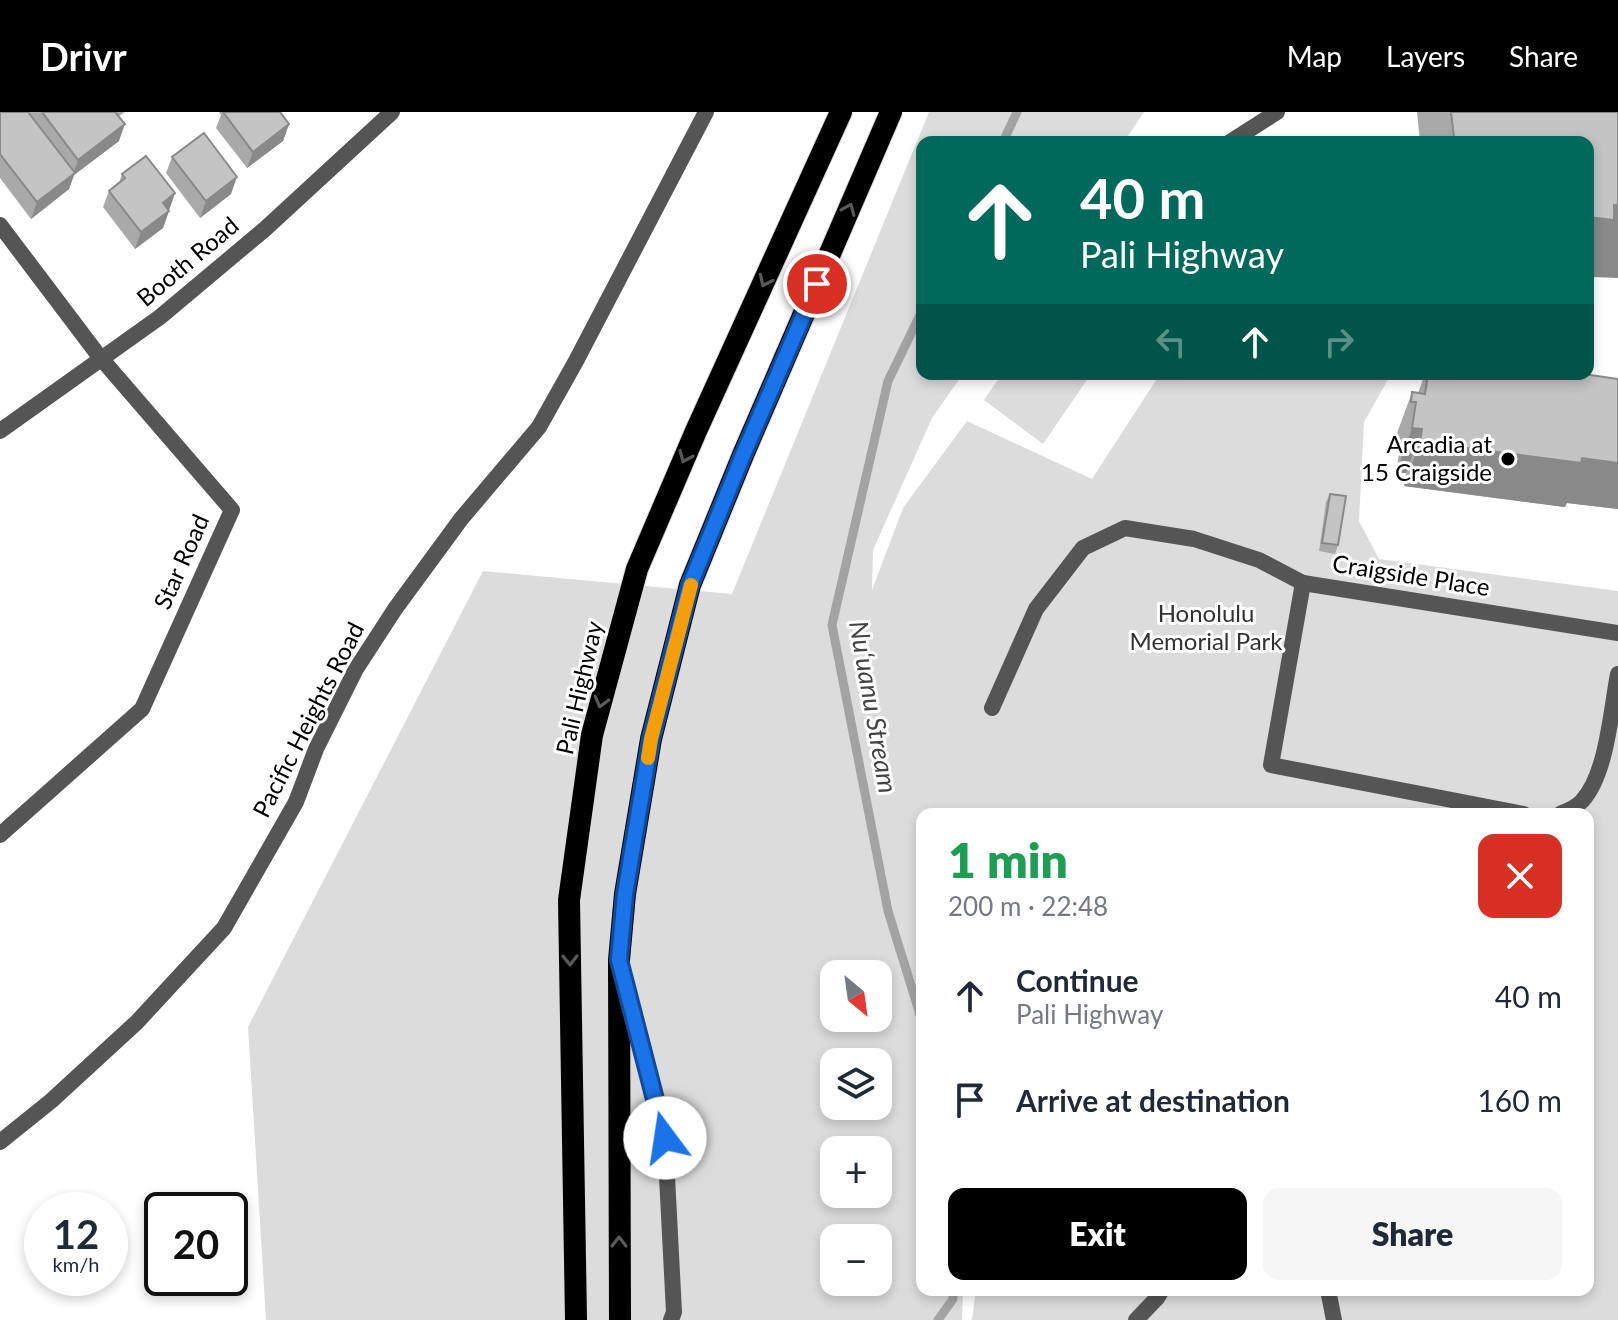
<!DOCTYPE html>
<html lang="en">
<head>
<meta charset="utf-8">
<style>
	body { margin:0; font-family:Lato,sans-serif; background:#f6f6f7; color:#1f2937; height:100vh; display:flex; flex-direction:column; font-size:30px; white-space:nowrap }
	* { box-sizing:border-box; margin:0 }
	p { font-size:26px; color:#747a83 }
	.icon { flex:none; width:44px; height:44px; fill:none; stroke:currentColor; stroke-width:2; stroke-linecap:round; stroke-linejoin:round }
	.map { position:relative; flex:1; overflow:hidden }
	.details { position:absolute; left:916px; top:696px; width:678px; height:488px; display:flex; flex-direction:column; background:#fff; border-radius:16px; box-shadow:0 4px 12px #0003 }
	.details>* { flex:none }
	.hud { position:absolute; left:916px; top:24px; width:678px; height:244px; border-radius:16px; box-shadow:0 4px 12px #0003; background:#00695c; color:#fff; overflow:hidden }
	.needle { width:52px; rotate:151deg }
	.buttons { position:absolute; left:820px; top:848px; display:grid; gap:16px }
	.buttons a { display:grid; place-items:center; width:72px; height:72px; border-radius:16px; background:#fff; box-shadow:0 4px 12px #0003; font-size:40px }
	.speed { position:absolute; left:24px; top:1080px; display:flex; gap:16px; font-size:40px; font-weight:700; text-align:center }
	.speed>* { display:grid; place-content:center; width:104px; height:104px; border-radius:50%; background:#fff; box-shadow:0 4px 12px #0003; line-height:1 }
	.speed small { font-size:20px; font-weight:400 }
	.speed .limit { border:4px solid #111; border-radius:12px; background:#fff; color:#111 }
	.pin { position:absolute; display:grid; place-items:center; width:68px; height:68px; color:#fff; margin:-34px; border:4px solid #fff; border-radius:50%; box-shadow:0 2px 8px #0007 }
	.me { position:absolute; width:88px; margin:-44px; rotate:346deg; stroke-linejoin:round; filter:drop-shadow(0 0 6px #0008) }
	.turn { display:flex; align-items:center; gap:28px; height:168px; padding:0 32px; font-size:36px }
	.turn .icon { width:104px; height:104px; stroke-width:2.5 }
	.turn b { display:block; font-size:56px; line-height:68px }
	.lanes { display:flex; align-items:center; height:76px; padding:0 32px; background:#0003; justify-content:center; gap:40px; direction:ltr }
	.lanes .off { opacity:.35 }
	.round { display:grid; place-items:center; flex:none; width:84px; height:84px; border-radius:16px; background:#f6f6f7 }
	.head { display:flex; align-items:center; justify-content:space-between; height:136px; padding:0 32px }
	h1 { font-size:48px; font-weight:800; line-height:60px; color:#1e9e55 }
	.action { display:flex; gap:16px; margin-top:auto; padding:16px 32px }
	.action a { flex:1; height:92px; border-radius:16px; background:#000; color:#fff; font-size:32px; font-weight:800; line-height:92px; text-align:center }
	.action a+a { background:#f6f6f7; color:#1f2937 }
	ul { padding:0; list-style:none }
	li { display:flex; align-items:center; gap:24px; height:104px; padding:0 32px }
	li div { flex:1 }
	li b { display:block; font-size:30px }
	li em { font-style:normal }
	header { display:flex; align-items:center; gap:48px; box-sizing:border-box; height:112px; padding:0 40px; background:#000; color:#fff }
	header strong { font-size:38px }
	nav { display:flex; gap:44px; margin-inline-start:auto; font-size:28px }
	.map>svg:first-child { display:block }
	.green { fill:#dcdcdc; fill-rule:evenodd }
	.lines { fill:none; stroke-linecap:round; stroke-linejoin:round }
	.stream { stroke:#a3a3a3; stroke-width:9 }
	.trunk-casing { stroke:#dbdbdb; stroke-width:24 }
	.service { stroke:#555; stroke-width:16 }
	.minor { stroke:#555; stroke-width:16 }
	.tertiary { stroke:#555; stroke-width:16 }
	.trunk { stroke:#000; stroke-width:22 }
	.wall { fill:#a9a9a9 }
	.shaded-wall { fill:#898989 }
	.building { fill:#c4c4c4; stroke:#898989; stroke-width:2 }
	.oneway { stroke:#595959 }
	.route-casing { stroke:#114b97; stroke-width:20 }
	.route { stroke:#1a73e8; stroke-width:14 }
	.slow { stroke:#f59e0b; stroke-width:14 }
	.poi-dot { fill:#000; stroke:#fff; stroke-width:3 }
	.labels { text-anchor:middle; stroke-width:6; stroke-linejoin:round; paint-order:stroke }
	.street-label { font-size:24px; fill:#000; stroke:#fff }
	.poi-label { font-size:24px; fill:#000; stroke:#fff; text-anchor:end }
	.park-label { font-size:24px; fill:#333; stroke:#fff }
	.water-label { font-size:26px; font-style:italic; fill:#444; stroke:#fff }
</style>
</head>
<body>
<header>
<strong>Drivr</strong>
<nav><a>Map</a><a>Layers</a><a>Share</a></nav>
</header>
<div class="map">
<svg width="1618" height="1208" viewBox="0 0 1618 1208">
	<rect width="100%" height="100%" fill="#fff"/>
	<!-- green -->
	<g class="green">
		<path d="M929 0H1144L1124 30H922V262H963L932 306 873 438 872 478 903 396 967 309 1092 367 1160 262H1391L1364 310 1359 409 1379 447 1618 479V1208H972L976 1178H1588V702H922V1178H963L962 1208H266L248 915 483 459 732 482ZM834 862H878V906H834ZM834 950H878V994H834ZM834 1038H878V1082H834ZM834 1126H878V1170H834Z"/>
		<polygon points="1002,262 1091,262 1043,332 984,288"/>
	</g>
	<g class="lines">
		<!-- stream -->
		<g class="stream">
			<polyline points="1003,30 1017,0"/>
			<polyline points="922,199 888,269 832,513 888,799 922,909"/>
			<polyline points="938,1208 953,1187 953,1178"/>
		</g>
		<!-- trunk casing -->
		<g class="trunk-casing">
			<g id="trunk">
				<polyline points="576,1208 569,788 592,623 637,457 696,319 841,0"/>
				<polyline points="620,1208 619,848 625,782 651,627 690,473 743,343 891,0"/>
			</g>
		</g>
		<!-- service -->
		<g class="service">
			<polyline points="1230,30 1277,0"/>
			<polyline points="992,596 1036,497 1083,436 1125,416 1194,427 1259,448 1303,471"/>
			<polyline points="625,871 665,1026 674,1200 671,1208"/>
			<polyline points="1328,1178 1334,1208"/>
			<polyline points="1136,1208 1157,1186 1162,1178"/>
		</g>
		<!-- minor -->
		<g class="minor">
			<polyline points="0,113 99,244 232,398 142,597 0,723"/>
			<polyline points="1524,702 1271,653 1303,471 1618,521"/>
			<path d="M1560 702C1567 699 1577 695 1582 689 1607 662 1611 598 1618 562"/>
		</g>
		<!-- tertiary -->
		<g class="tertiary">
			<polyline points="0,319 160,205 265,117 392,0"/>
			<polyline points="0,1030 51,989 137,910 224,816 296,690 316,637 356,557 395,497 461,407 539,315 576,249 706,0"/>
		</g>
		<!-- trunk -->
		<use href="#trunk" class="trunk"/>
	</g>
	<!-- wall -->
	<g class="wall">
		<polygon points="0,0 125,0 119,4 119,29 74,63 69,77 31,107 0,66"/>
		<polygon points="219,0 280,0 289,12 283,29 247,56 216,16 221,3"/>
		<polygon points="1417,0 1618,0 1593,165 1588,178 1588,30 1420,30"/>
		<polygon points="172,45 231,82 200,106 166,61"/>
		<polygon points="122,62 175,81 163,116 135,137 103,95 109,79 119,71"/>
		<polygon points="1425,262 1552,262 1582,266 1583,262 1618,267 1618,397 1567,391 1565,395 1404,374 1406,361 1396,361 1400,334 1395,334 1396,324 1412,280 1418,281"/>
		<polygon points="1330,382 1338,433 1335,442 1319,439 1326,390"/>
	</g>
	<!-- shaded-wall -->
	<g class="shaded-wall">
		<polygon points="125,12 119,29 74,63 69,77 31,107 37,90 73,62 78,48"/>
		<polygon points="289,12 283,29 247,56 253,40"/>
		<polygon points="1454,25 1471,26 1470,30 1452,30"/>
		<polygon points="237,65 231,82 200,106 206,89"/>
		<polygon points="175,81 169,98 157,108 163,91"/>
		<polygon points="1614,93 1618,93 1618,166 1593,165 1588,178 1588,105"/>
		<polygon points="169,99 163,116 135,137 141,120"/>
		<polygon points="1412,316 1422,317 1406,361 1396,361"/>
		<polygon points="1420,330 1618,351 1618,397 1567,391 1565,395 1404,374"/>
	</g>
	<!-- building -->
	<g class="building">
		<polygon points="0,0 28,0 75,61 37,90 0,42"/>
		<polygon points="42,0 115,0 125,12 78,48"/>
		<polygon points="223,0 280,0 289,12 253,40"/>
		<polygon points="1451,0 1618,0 1618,93 1614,93 1614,108 1588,105 1588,30 1471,30 1471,26 1454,25"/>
		<polygon points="204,21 237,65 206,89 172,45"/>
		<polygon points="146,44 175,81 163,91 169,99 141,120 109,79 125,66 122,62"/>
		<polygon points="1428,262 1552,262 1583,266 1584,262 1618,267 1618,351 1582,346 1581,351 1420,330 1422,317 1412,316 1416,290 1411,290 1412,280 1425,282"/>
		<polygon points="1330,382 1346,384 1338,433 1322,431"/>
	</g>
	<!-- one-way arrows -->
	<defs><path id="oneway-chevron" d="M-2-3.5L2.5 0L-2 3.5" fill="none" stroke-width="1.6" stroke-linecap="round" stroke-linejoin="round" transform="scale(2)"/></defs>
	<g class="oneway">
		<use href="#oneway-chevron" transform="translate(849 97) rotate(-67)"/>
		<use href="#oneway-chevron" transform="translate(765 169) rotate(115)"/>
		<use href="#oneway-chevron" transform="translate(685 345) rotate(113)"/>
		<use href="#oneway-chevron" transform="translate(601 590) rotate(105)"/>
		<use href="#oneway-chevron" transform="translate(570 848) rotate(89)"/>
		<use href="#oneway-chevron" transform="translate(619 1130) rotate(-90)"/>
	</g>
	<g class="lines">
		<!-- route casing -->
		<g class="route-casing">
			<polyline id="route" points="665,1026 619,848 625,782 651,627 690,473 743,343 817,172"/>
		</g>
		<!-- route -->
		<use href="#route" class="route"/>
		<!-- slow -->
		<polyline class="slow" points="648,646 651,627 691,473"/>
	</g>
	<!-- markers -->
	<circle class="poi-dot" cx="1508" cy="347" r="8"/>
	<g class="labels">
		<!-- street labels -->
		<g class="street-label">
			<text transform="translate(188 150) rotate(-40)" y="8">Booth Road</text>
			<text transform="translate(182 450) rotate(-66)" y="8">Star Road</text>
			<text transform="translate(1411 464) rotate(9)" y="8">Craigside Place</text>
			<text transform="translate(580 576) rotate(-77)" y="8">Pali Highway</text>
			<text transform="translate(309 608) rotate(-63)" y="8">Pacific Heights Road</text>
		</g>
		<!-- poi labels -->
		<g class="poi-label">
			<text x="1492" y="341">Arcadia at<tspan x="1492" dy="28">15 Craigside</tspan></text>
		</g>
		<!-- park labels -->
		<g class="park-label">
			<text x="1206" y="510">Honolulu<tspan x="1206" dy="28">Memorial Park</tspan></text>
		</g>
		<!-- water labels -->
		<g class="water-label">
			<text transform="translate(873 595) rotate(80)" y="9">Nuʻuanu Stream</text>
		</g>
	</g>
</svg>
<div class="buttons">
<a><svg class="needle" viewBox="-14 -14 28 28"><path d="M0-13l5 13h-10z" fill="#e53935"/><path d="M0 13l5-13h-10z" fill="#747a83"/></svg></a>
<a><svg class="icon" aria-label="layers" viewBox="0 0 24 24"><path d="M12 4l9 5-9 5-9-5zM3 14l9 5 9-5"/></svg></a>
<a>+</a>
<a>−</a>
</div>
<div class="speed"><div>12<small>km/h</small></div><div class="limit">20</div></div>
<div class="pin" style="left:817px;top:172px;background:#d93025"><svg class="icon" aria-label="arrive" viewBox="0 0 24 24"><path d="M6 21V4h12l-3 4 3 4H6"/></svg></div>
<svg class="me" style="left:665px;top:1026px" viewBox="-20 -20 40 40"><circle r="19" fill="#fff"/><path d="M0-13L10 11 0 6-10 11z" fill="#1a73e8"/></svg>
<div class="hud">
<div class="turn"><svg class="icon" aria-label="ahead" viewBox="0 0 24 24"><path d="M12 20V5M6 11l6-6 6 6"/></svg><div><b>40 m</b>Pali Highway</div></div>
<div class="lanes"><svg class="icon off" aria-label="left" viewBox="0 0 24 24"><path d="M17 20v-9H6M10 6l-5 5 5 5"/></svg><svg class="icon" aria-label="ahead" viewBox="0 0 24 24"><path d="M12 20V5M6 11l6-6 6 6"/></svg><svg class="icon off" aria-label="right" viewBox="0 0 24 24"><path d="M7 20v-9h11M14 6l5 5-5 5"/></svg></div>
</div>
<section class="details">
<div class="head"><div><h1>1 min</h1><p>200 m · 22:48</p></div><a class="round" style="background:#d93025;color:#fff"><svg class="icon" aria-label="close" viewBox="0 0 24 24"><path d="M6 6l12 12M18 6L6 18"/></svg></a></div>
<ul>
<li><svg class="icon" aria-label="ahead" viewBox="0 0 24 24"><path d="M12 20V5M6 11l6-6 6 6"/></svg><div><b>Continue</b><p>Pali Highway</p></div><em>40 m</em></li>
<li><svg class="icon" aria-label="arrive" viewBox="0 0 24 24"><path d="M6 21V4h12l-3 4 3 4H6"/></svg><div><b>Arrive at destination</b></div><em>160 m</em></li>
</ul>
<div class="action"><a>Exit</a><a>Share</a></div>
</section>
</div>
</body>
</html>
